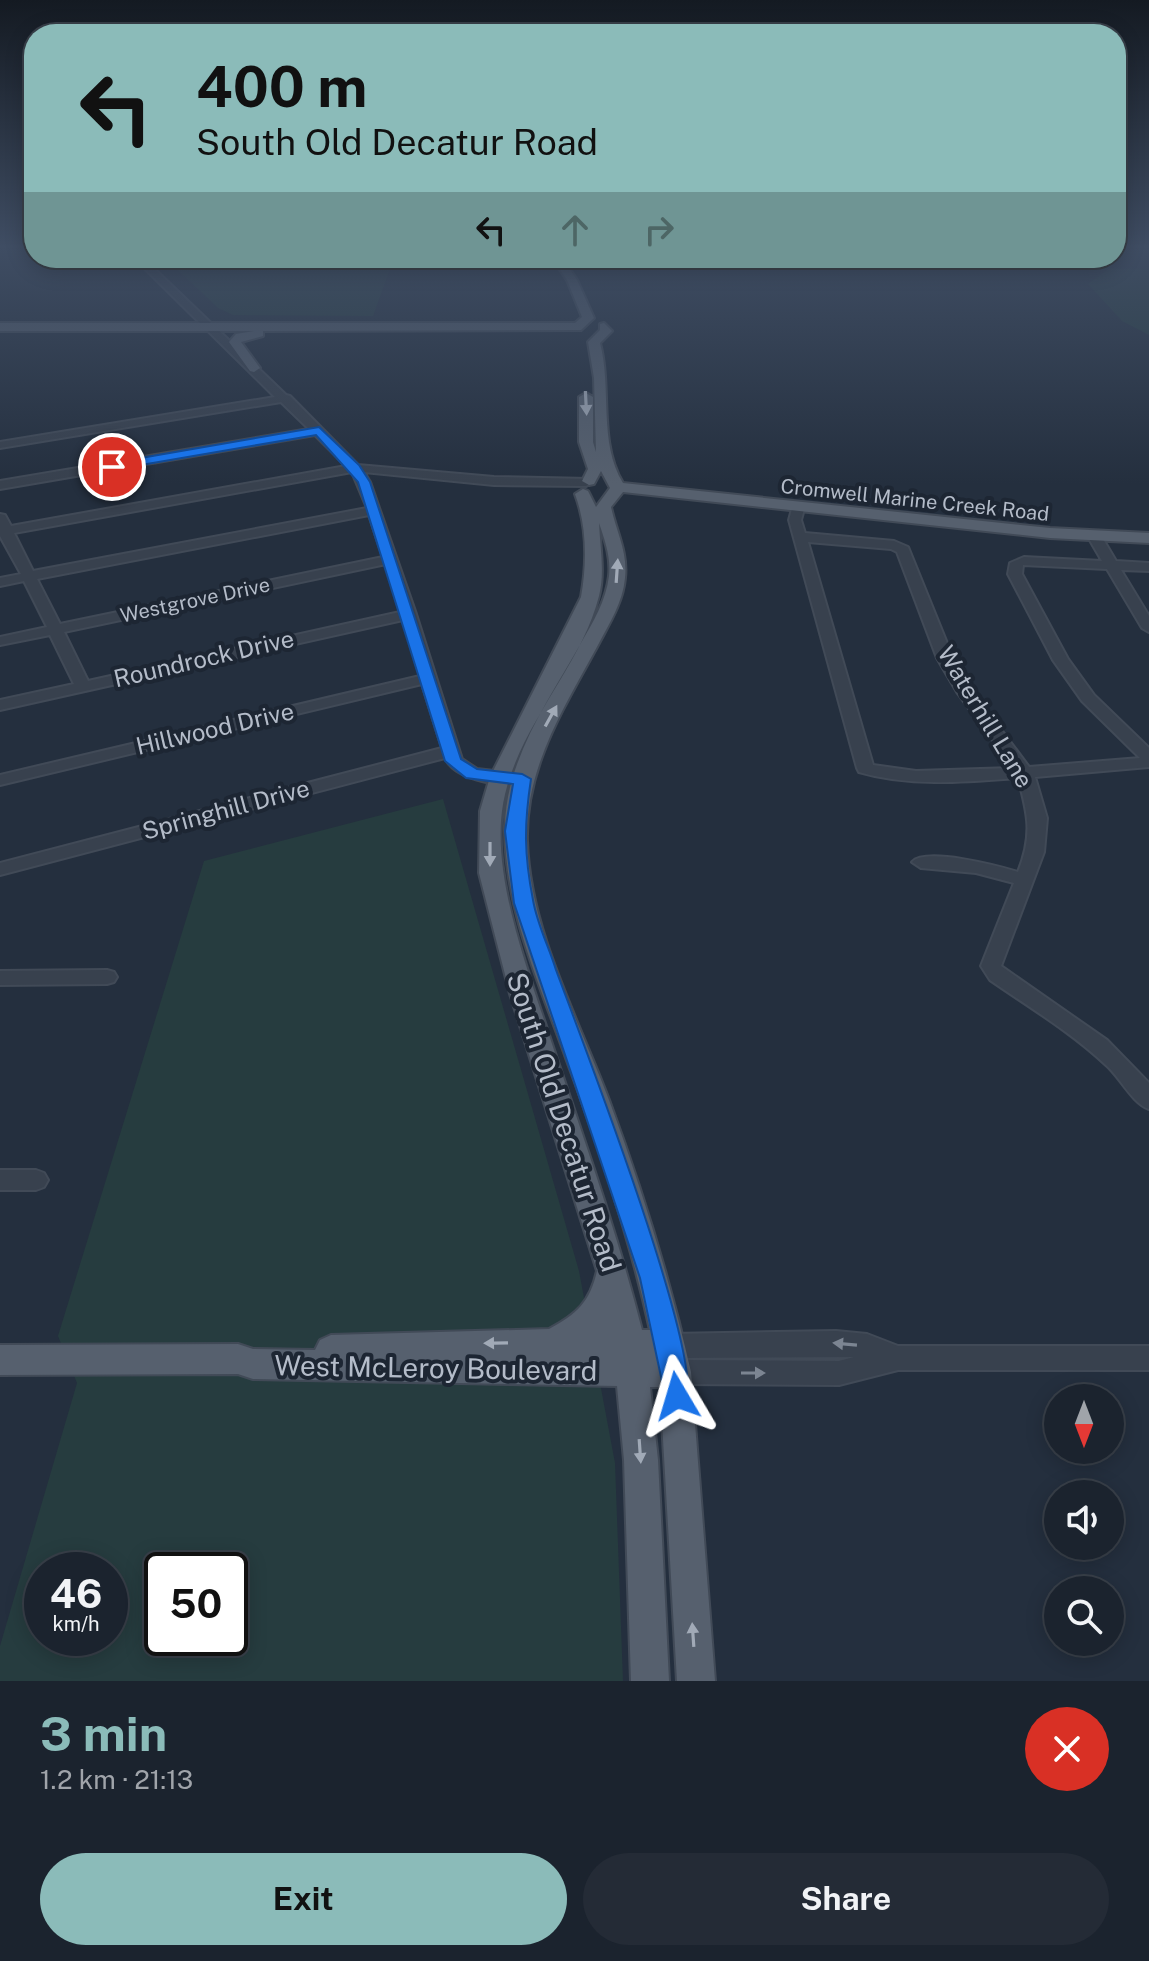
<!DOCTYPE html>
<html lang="en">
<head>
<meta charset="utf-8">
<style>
	body { margin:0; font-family:"Public Sans",sans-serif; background:#242b36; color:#f1f3f6; height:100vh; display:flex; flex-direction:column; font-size:30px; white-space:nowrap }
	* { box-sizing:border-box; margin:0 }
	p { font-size:26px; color:#a0a4aa }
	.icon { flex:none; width:44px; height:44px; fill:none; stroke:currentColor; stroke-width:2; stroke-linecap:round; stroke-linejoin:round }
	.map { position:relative; height:1681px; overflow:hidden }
	.drawer { display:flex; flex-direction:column; background:#1b232e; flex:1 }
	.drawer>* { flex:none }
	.guide { position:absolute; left:24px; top:24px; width:1102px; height:244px; border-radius:32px; box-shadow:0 4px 20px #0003,0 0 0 2px #39404a; background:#8bbbb9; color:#111; overflow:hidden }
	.needle { width:52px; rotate:180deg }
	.buttons { position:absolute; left:1044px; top:1384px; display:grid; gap:16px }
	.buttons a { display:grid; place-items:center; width:80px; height:80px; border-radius:50%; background:#1b232e; box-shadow:0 4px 20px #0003,0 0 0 2px #39404a; font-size:40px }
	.speed { position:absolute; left:24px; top:1552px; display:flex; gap:16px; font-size:40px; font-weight:700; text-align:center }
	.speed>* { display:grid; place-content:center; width:104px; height:104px; border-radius:50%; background:#1b232e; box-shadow:0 4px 20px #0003,0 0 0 2px #39404a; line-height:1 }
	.speed small { font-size:20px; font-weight:400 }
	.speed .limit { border:4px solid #111; border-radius:12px; background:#fff; color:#111 }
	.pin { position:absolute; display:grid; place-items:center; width:68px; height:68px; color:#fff; margin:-34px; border:4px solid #fff; border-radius:50%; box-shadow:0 2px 8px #0007 }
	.me { position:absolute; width:88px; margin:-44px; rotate:353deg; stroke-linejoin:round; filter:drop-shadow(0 0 6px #0008) }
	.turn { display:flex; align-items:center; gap:28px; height:168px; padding:0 40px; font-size:36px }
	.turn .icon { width:104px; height:104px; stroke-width:2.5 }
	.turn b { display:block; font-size:56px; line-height:68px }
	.lanes { display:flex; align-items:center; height:76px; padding:0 40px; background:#0003; justify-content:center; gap:40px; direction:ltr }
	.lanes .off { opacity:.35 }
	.round { display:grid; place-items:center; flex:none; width:84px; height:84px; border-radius:42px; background:#242b36 }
	.headline { display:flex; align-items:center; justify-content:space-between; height:136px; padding:0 40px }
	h1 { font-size:48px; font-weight:700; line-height:60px; color:#8bbbb9 }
	.primary-button { display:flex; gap:16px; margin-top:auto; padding:16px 40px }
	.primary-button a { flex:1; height:92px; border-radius:48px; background:#8bbbb9; color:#111; font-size:32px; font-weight:700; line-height:92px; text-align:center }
	.primary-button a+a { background:#242b36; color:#f1f3f6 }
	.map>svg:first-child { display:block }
	.green { fill:#263c3f; fill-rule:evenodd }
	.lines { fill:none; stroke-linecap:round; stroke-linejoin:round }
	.minor-casing { stroke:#414a57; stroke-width:4 }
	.major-casing { stroke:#414a57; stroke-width:4 }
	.minor { fill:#38414e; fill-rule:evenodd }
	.major { fill:#56606e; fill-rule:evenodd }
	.oneway { fill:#a1aab7 }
	.oneway2 { fill:#7c8592 }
	.route { fill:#1a73e8; stroke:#114b97; stroke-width:2 }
	.labels { text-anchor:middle; stroke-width:8; stroke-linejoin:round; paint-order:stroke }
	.far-street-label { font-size:20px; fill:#b4bcc9; stroke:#1d2633 }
	.street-label { font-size:24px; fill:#b4bcc9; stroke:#1d2633 }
	.near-street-label { font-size:28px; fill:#b4bcc9; stroke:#1d2633 }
</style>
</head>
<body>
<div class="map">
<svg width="1149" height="1681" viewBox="0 0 1149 1681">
	<rect width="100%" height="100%" fill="#242f3e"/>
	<!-- green -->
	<g class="green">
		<polygon points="165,258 394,258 373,316 233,315 218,308"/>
		<polygon points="1110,268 1149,270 1149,335 1122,321 1088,284"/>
		<path d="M443 799 579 1271 615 1463 623 1681H0V1646L77 1383 58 1336 204 861ZM42 1570H110V1638H42ZM162 1570H230V1638H162Z"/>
	</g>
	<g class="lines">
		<!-- minor casing -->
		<g class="minor-casing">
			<g id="minor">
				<path d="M134 258H143L286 395 290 396 358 465 494 477 590 479 592 482 586 486 494 485 364 472 370 482 416 614 462 759 477 769 528 775 531 779 528 783C505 788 456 781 445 758L0 875V863L442 748 422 684 0 785V775L420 676 403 620 0 710V700L74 684 50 635 0 645V637L47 627 24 581 0 586V578L21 574 0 536V514L5 515 11 526 346 466 315 435 0 489V481L309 429 281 402 0 448V442L275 397ZM352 472 367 508 33 571 14 533ZM369 515 383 557 60 624 37 579ZM386 564 400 612 88 681 64 632Z"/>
				<path d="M798 505 804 509 801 520 805 533 894 541 908 547 953 658 972 691 1029 767 1140 758 1082 701 1053 660 1008 574 1010 563 1024 557 1102 561 1088 537 1095 533 1100 534 1116 561 1149 563V571L1121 570 1149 616V632L1142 628 1107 569 1023 565 1022 574 1068 659 1094 695 1149 748V767L1035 777 1047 818 1044 852 1001 966 1107 1040 1149 1083V1109C1132 1103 1120 1077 1106 1065 1071 1032 1029 1007 990 980L981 966 1014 883 976 873 921 868 912 862C926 847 998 866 1018 872 1033 835 1028 814 1018 778 965 782 910 787 859 772L857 768 789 520 792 509ZM808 542 891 549 897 552 937 658 957 692 1013 768 916 771 873 765Z"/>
				<polygon points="107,970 114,972 117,977 114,982 107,984 0,985 0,971"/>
				<polygon points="0,1170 36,1170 44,1173 48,1180 44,1187 36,1190 0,1190"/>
				<polygon points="836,1331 867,1334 898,1346 1149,1346 1149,1370 898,1370 839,1385 675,1384 666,1381 662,1372 666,1363 675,1360 839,1361 854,1357 670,1358 661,1354 657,1346 661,1338 670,1334"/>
			</g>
		</g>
		<!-- major casing -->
		<g class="major-casing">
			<g id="major">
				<polygon points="552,258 562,258 577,280 594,318 581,330 263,331 263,336 241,342 260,368 254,372 250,371 229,342 236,334 254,331 0,331 0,323 575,323 582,317 567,280"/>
				<path d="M604 323 612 331 600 343C612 388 598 442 623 483L1050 528 1149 533V543L1050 538 623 492 611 507C616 531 628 552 625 578 623 602 609 624 598 645 564 708 525 767 527 841 530 931 578 1018 609 1100 642 1189 670 1280 691 1372L715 1681H677L660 1387H650L658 1460 669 1681H631L624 1460 617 1386 253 1379 238 1374 0 1375V1345L238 1344 253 1349 315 1350 320 1340 331 1335 549 1329C577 1314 590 1302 597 1271L510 994 479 873 480 811 490 777 581 597C587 564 587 526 575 494L583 489 588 491 596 507 610 488 601 471 594 484 589 485 582 481 588 469 579 442V397L586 393 593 397V442L596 452 594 378 588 342 600 330V324ZM599 523C605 541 611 557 609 576 606 601 593 622 581 643 549 700 506 759 505 826 504 908 539 982 566 1058 599 1147 630 1238 650 1330H642C617 1232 583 1137 551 1041 529 973 493 882 502 811 512 732 580 671 599 596 605 573 600 547 599 523Z"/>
			</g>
		</g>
		<!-- minor -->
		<use href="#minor" class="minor"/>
		<!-- major -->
		<use href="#major" class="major"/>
	</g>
	<!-- one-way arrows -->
	<defs><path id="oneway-solid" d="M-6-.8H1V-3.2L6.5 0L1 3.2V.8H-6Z" transform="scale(2)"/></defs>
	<g class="oneway">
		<use href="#oneway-solid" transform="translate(586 403) rotate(87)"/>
		<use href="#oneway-solid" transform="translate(617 571) rotate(-86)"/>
		<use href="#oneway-solid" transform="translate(551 716) rotate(-61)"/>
		<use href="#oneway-solid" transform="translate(490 854) rotate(90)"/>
		<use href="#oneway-solid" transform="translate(496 1343) rotate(179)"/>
		<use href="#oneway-solid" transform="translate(640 1451) rotate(86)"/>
		<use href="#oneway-solid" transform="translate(693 1635) rotate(-94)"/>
	</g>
	<g class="oneway2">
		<use href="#oneway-solid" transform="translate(845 1344) rotate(-175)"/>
		<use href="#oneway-solid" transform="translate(753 1373)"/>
	</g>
	<!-- sky -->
	<linearGradient id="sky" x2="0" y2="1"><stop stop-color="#141a22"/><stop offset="0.51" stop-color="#3f4d63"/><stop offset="1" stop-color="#3f4d63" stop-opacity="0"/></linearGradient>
	<rect width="1149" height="484" fill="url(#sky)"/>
	<!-- route -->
	<path class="route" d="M319 427 359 465 370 482 461 759 477 769 522 774 531 779C524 825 524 854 533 900 537 924 549 947 556 970 580 1035 706 1359 686 1405L677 1409 667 1405 640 1278 514 903 505 831 513 784 466 778 445 761 358 482 316 435 112 470 106 467 112 463Z"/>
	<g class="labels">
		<!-- far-street labels -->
		<g class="far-street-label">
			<text transform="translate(915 500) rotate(6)" y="7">Cromwell Marine Creek Road</text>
			<text transform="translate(195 600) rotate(-12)" y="7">Westgrove Drive</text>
		</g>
		<!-- street labels -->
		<g class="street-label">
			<text transform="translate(204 659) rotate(-13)" y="8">Roundrock Drive</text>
			<text transform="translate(985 717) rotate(59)" y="8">Waterhill Lane</text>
			<text transform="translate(215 729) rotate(-13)" y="8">Hillwood Drive</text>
			<text transform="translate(226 810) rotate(-15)" y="8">Springhill Drive</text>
		</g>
		<!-- near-street labels -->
		<g class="near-street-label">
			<text transform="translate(564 1122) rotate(72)" y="10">South Old Decatur Road</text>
			<text transform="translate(436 1368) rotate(1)" y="10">West McLeroy Boulevard</text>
		</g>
	</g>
</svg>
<div class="buttons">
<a><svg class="needle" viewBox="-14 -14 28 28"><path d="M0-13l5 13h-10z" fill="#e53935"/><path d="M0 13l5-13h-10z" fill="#a0a4aa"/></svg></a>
<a><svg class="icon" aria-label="sound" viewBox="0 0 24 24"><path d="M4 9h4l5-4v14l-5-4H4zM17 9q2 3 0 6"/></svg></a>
<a><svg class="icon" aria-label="search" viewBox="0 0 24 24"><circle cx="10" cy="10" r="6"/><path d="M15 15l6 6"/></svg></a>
</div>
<div class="speed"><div>46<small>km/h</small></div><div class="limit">50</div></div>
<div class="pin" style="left:112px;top:467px;background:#d93025"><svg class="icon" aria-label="arrive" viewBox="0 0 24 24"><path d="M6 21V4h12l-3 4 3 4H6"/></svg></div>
<svg class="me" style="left:677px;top:1396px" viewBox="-20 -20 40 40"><path d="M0-17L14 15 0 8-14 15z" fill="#1a73e8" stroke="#fff" stroke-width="4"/></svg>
<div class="guide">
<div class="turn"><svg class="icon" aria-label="left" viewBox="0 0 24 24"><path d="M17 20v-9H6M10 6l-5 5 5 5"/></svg><div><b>400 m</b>South Old Decatur Road</div></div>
<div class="lanes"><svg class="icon" aria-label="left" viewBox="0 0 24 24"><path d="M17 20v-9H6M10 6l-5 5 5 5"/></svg><svg class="icon off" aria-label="ahead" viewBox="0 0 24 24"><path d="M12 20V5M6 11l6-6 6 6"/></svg><svg class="icon off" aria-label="right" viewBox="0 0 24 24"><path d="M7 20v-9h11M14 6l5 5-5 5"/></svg></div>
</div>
</div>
<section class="drawer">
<div class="headline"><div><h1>3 min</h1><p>1.2 km · 21:13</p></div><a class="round" style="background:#d93025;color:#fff"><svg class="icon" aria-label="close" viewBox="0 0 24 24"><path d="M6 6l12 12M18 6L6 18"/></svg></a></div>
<div class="primary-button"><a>Exit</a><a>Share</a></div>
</section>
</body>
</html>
